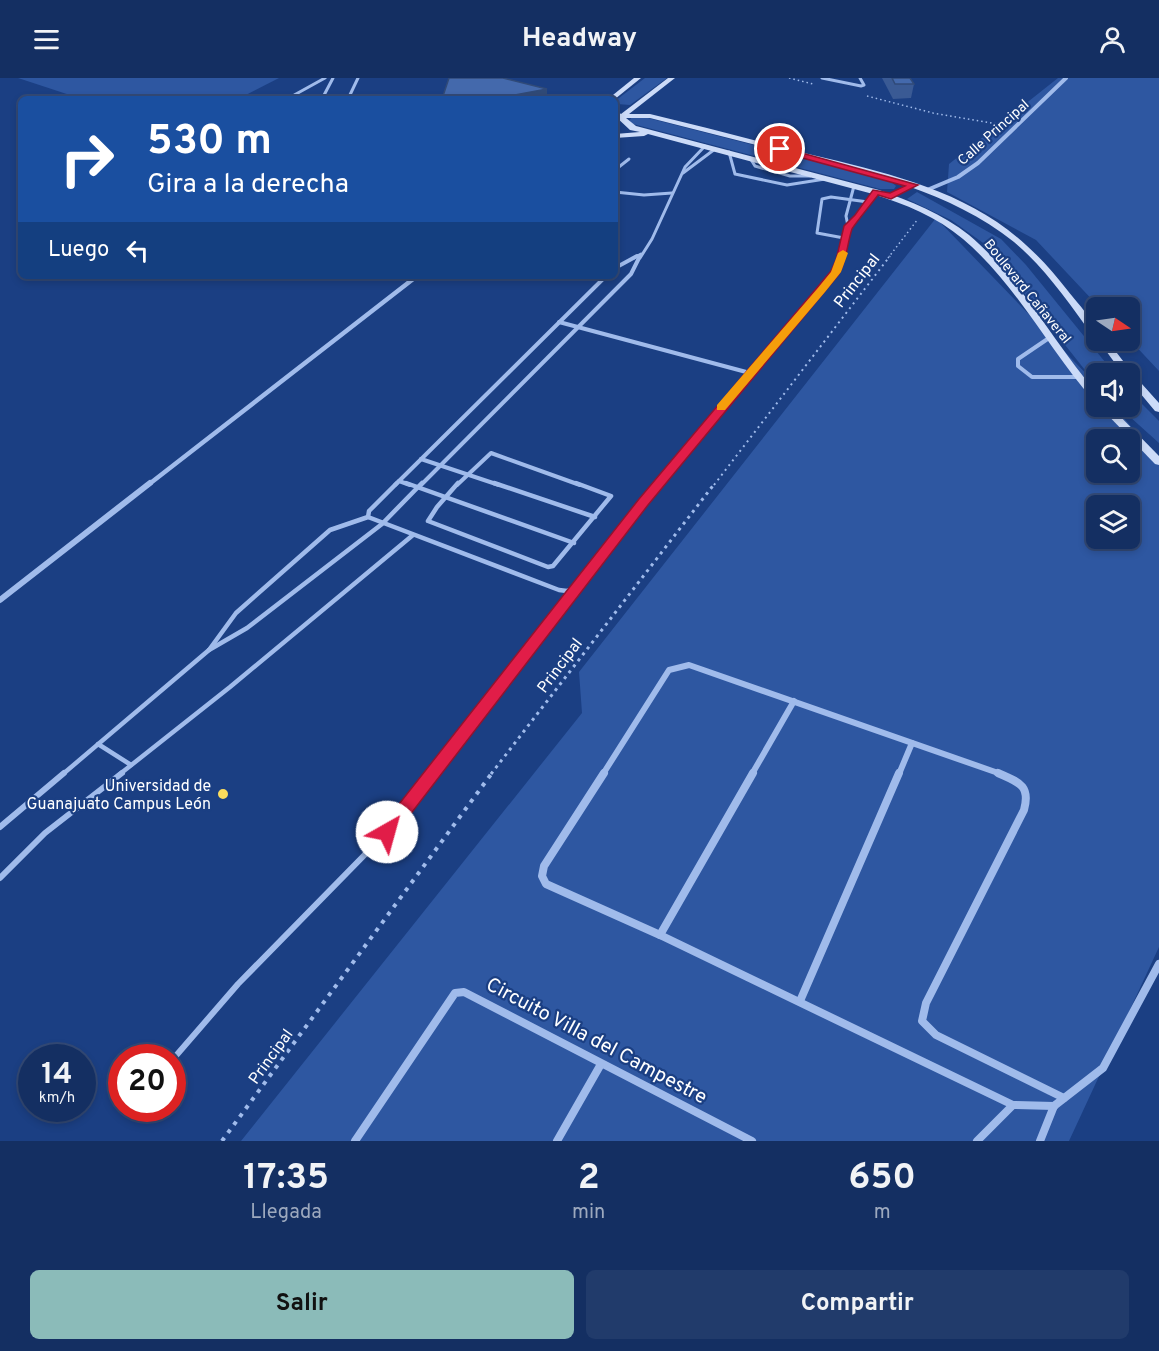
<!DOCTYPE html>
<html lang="es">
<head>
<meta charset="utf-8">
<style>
	body { margin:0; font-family:Overpass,sans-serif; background:#213b6b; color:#f1f3f6; height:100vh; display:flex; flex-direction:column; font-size:22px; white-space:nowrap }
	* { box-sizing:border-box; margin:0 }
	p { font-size:20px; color:#9da9be }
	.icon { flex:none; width:33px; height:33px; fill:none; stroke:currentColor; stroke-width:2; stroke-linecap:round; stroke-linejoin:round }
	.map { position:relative; height:1063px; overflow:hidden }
	.drawer { display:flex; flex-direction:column; background:#142f62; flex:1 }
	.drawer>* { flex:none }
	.top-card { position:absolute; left:18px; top:18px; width:600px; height:183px; border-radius:9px; box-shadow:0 3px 9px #0003,0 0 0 2px #334a77; background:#1a4fa0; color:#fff; overflow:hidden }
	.needle { width:39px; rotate:103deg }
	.controls { position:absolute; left:1086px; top:219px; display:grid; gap:12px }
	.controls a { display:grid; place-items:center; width:54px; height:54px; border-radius:9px; background:#142f62; box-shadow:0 3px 9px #0003,0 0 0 2px #334a77; font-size:30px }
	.speed { position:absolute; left:18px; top:966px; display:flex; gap:12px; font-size:30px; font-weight:700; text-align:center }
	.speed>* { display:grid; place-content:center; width:78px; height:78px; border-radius:50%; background:#142f62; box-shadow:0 3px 9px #0003,0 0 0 2px #334a77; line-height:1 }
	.speed small { font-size:15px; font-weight:400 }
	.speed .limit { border:9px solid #d22; background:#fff; color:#111 }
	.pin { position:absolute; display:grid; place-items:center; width:51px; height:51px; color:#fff; margin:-26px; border:3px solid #fff; border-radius:50%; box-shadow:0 2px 6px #0007 }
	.me { position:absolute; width:66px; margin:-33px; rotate:38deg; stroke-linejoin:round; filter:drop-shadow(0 0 4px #0008) }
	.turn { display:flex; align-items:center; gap:21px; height:126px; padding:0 30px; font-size:27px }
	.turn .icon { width:78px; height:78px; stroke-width:2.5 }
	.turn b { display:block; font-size:42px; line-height:51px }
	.then { display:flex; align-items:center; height:57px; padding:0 30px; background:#0003; gap:12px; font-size:22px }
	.eta { display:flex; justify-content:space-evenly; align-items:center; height:102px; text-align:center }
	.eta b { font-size:36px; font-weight:700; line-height:42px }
	.primary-button { display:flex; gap:12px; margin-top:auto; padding:12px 30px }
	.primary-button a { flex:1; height:69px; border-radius:9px; background:#8bbbb9; color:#111; font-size:24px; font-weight:700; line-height:69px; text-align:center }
	.primary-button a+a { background:#213b6b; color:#f1f3f6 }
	header { display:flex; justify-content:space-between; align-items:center; height:78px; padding:0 30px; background:#142f62; font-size:27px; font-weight:700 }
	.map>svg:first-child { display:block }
	.green { fill:#2e57a1; fill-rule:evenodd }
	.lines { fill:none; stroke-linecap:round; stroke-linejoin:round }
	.path-far3 { stroke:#a0bbeb; stroke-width:1.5; stroke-dasharray:1.5 3; stroke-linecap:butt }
	.path-far2 { stroke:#a0bbeb; stroke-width:2; stroke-dasharray:2 4; stroke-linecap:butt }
	.path-far1 { stroke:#a0bbeb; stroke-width:3; stroke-dasharray:3 4.5; stroke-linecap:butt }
	.path { stroke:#a0bbeb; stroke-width:4; stroke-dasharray:4 6; stroke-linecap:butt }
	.lane-far3 { stroke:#a0bbeb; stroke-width:3 }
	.lane-far2 { stroke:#a0bbeb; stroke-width:4 }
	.lane-far1 { stroke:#a0bbeb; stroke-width:4.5 }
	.lane { stroke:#a0bbeb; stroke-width:6 }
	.street-far3 { stroke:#a0bbeb; stroke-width:4 }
	.street-far2 { stroke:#a0bbeb; stroke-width:4.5 }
	.street-far1 { stroke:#a0bbeb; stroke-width:6 }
	.street { stroke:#a0bbeb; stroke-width:8 }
	.secondary { fill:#ccdbf8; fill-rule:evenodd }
	.wall { fill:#3a5a94 }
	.shaded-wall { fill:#304a78 }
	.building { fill:#4469ac; stroke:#304a78; stroke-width:1.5 }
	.route { fill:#e11d48; stroke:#92132f; stroke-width:1.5 }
	.slow { fill:#f59e0b }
	.poi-dot { fill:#fcdd5d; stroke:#1b3f83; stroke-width:2 }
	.labels { text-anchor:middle; stroke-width:4.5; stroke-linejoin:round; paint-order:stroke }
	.far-street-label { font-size:14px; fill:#fff; stroke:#1b3f83 }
	.street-label { font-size:16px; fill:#fff; stroke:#1b3f83 }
	.poi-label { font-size:16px; fill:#fff; stroke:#1b3f83; text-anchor:end }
	.near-street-label { font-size:20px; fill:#fff; stroke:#1b3f83 }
</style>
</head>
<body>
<header><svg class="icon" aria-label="menu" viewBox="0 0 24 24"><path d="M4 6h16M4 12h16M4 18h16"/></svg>Headway<svg class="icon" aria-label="person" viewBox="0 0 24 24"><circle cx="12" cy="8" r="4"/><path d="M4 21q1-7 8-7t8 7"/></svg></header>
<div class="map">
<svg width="1159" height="1063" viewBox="0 0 1159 1063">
	<rect width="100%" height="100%" fill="#1b3f83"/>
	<!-- green -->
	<g class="green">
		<polygon points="18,0 279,0 238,21 82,21"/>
		<polygon points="645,0 667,0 630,27 617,26 615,23"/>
		<polygon points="1058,0 1159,0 1159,293 1130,262 1130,230 1099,229 1036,162 947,114 949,86"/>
		<polygon points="632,39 644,39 889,102 896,108 894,111 880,111 633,46 629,43"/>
		<path d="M917 114 1001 161 1026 187 1114 295 1096 296V328L1115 329 1159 383V869L1069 1063H241L582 635 579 594 936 140 1096 306 986 167 951 142 907 121ZM1096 362H1130V394H1096ZM1096 428H1130V460H1096Z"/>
		<polygon points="1130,314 1159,343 1159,365 1119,329 1130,328"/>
	</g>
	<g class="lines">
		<!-- path-far3 -->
		<g class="path-far3">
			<polyline points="789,0 813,6"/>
			<polyline points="867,18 933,35 1004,47"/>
			<polyline points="888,180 918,141"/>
		</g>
		<!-- path-far2 -->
		<polyline class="path-far2" points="714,407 890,178"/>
		<!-- path-far1 -->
		<polyline class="path-far1" points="491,696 715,405"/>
		<!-- path -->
		<polyline class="path" points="222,1063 492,695"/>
		<!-- lane-far3 -->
		<g class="lane-far3">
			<polyline points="822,0 861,8 864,7 860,0"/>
			<polyline points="287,21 325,0"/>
			<polyline points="322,21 333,0"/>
			<polyline points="348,21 358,0"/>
			<polyline points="729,74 735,96 787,107 825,101"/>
			<polyline points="750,80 755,88 790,98 810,98"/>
			<polyline points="615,92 629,81"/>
			<polyline points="683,95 715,71"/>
			<polyline points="615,114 644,117 672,115"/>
			<polyline points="848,148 876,114"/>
			<polyline points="844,160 817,155 822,121 831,119 868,124"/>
			<polyline points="634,180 641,176"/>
			<polyline points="640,180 652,161 685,89 705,68"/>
			<polyline points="841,180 848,148 846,138 854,108"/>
		</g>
		<!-- lane-far2 -->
		<g class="lane-far2">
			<polyline points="615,190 637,178"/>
			<polyline points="559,244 750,295"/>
			<polyline points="1049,260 1018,281 1018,288 1032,299 1079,299"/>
			<polyline points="421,381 499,407"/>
			<polyline points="399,403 410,407"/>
			<polyline points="395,407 606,198"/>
			<polyline points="421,407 631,196 640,178"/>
			<polyline points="457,407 491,375 580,407"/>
			<polyline points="657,407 836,194 842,178"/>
		</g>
		<!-- lane-far1 -->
		<g class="lane-far1">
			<polyline points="397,405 369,433 368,439 559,512 567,513 577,510 659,405"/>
			<polyline points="406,405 574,465"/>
			<polyline points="458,405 437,429 428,443 548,489 553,488 611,418 576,405"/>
			<polyline points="494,405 595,439"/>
			<polyline points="209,572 247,550 382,446 422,405"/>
			<polyline points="98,666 131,687"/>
			<polyline points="63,696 209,572 236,535 330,452 368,439"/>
			<polyline points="120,696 230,609 413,457"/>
			<polyline points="432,696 574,511"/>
		</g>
		<!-- lane -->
		<g class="lane">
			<polyline points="0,749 64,695"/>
			<polyline points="0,800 45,755 122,695"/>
			<polyline points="174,980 238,906 387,754 433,695"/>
		</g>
		<!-- street-far3 -->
		<polyline class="street-far3" points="927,112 958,99 978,85 1066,0"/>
		<!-- street-far2 -->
		<polyline class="street-far2" points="148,407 417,198"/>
		<!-- street-far1 -->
		<g class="street-far1">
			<polyline points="0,522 150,405"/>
			<polyline points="603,696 669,592 689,587 1001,696"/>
			<polyline points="752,696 794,623"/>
			<polyline points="899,696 912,665"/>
		</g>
		<!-- street -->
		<g class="street">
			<polyline points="604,695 544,788 542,798 546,806 660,857 1013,1027"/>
			<path d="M998 695C1018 704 1031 707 1024 732L926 925 922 943 936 957 1064 1020"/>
			<polyline points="660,857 753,695"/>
			<polyline points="800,923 899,695"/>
			<polyline points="1054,1028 1103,990 1159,886"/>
			<polyline points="355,1063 455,915 464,914 752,1063"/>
			<polyline points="557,1063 601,986"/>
			<polyline points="977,1063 1013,1027 1054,1028"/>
			<polyline points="1040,1063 1054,1028"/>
		</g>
		<!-- secondary -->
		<g class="secondary">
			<polygon points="634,0 641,0 615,21 608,21"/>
			<path d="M668 0H675L629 36H650C700 48 750 61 800 74 867 90 939 105 997 144 1025 163 1048 187 1068 213 1078 226 1096 243 1096 259L1093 258C1069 225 1045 190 1014 164 950 113 869 95 791 76 744 64 697 52 650 40H626L636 48 879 112C910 123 943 136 969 157 1021 201 1053 264 1096 314V323L1093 322C1048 270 1016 206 963 161 937 139 905 126 873 116L648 56 644 58 615 60V56L640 54 630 52 615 38V32L621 36Z"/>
			<polygon points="1098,262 1107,262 1133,296 1159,325 1159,334 1155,333 1130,303 1130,296 1123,296"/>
			<polygon points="1099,328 1110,328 1159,378 1159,387 1155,386"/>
		</g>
	</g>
	<!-- wall -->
	<polygon class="wall" points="882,0 910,0 914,6 911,20 893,21"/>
	<!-- shaded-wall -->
	<polygon class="shaded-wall" points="547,11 547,21 494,21"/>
	<!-- building -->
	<g class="building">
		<polygon points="449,0 503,0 547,11 494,21 442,21"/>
		<polygon points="892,0 910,0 914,6 895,6"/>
	</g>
	<!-- route -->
	<path class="route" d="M780 69 918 107 891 121 878 117C873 124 854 147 852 151 847 166 847 182 839 196L648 427 393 759 387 760 381 759 379 754 381 749 639 421 831 193 836 182 844 148 855 137 873 112 890 115 905 108 777 73 776 71Z"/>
	<!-- slow -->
	<polygon class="slow" points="843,172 848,175 841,194 825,214 725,332 717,332 717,327 818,210 831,194 838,175"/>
	<!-- markers -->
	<circle class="poi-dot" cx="223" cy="716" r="6"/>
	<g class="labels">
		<!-- far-street labels -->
		<g class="far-street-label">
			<text transform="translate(993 54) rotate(-42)" y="5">Calle Principal</text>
			<text transform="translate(1028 213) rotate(51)" y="5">Boulevard Cañaveral</text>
		</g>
		<!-- street labels -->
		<g class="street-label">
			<text transform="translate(856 202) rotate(-52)" y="6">Principal</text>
			<text transform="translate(559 587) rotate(-53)" y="6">Principal</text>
			<text transform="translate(270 978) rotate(-54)" y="6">Principal</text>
		</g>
		<!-- poi labels -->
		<g class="poi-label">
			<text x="211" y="713">Universidad de<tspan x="211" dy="18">Guanajuato Campus León</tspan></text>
		</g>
		<!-- near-street labels -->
		<g class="near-street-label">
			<text transform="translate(597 962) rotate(28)" y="7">Circuito Villa del Campestre</text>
		</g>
	</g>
</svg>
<div class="controls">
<a><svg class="needle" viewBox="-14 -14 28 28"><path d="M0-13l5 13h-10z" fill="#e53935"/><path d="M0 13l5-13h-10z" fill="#9da9be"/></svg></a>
<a><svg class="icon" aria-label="sound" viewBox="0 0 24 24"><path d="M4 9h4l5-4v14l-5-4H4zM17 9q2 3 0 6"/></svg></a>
<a><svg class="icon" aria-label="search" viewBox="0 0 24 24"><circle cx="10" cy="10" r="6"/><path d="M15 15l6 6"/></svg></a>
<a><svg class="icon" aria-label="layers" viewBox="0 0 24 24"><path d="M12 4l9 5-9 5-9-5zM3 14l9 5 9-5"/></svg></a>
</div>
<div class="speed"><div>14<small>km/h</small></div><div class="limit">20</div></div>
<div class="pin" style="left:780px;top:71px;background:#d93025"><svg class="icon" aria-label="arrive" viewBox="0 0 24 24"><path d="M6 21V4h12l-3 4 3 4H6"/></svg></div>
<svg class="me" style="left:387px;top:754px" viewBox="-20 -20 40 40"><circle r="19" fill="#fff"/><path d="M0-13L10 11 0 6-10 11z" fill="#e11d48"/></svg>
<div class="top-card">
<div class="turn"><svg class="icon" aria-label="right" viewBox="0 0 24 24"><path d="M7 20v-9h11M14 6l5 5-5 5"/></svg><div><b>530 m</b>Gira a la derecha</div></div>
<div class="then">Luego<svg class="icon" aria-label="left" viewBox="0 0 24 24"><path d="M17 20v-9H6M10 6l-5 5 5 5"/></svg></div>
</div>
</div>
<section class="drawer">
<div class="eta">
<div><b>17:35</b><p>Llegada</p></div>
<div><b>2</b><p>min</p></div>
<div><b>650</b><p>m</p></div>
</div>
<div class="primary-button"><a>Salir</a><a>Compartir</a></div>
</section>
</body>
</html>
